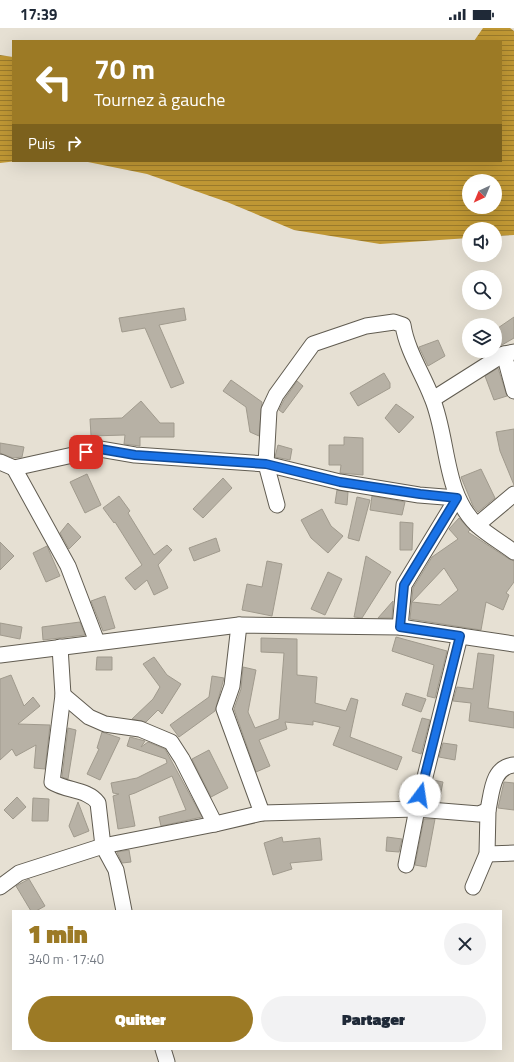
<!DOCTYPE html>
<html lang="fr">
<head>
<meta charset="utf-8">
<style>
	body { margin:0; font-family:"Titillium Web",sans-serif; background:#f2f2f3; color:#1f2937; height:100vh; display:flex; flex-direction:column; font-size:15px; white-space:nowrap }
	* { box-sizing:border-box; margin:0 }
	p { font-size:13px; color:#747a83 }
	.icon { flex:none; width:22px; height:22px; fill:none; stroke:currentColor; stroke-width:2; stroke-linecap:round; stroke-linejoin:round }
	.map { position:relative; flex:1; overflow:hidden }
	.details { position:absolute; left:12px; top:882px; width:490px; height:140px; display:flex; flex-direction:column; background:#fff; border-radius:0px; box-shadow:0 4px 16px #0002 }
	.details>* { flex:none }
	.banner { position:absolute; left:12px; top:12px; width:490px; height:122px; border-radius:0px; box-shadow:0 4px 16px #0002; background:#9c7a25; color:#fff; overflow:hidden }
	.needle { width:26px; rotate:224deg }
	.buttons { position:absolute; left:462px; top:146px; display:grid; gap:8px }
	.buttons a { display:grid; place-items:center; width:40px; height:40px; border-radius:50%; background:#fff; box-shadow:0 4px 16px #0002; font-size:20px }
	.pin { position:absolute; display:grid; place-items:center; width:34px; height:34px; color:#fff; margin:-17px; border-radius:8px; box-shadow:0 2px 6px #0006 }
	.me { position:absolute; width:44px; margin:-22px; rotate:14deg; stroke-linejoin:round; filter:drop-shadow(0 0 3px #0008) }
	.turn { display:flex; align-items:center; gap:14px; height:84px; padding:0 16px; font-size:18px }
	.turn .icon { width:52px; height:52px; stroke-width:2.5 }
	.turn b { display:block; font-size:28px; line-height:34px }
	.then { display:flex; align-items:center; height:38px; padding:0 16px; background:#0003; gap:8px; font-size:15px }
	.round { display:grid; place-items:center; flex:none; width:42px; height:42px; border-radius:21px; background:#f2f2f3 }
	.overview { display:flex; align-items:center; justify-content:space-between; height:68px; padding:0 16px }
	h1 { font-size:24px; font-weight:800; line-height:30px; color:#9c7a25 }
	.button { display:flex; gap:8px; margin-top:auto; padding:8px 16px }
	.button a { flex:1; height:46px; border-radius:24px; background:#9c7a25; color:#fff; font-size:16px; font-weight:800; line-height:46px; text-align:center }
	.button a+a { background:#f2f2f3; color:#1f2937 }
	.status { display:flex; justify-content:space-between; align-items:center; height:28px; padding:0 20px; background:#fff; direction:ltr }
	.status svg { height:11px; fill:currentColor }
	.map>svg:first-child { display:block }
	.water { fill:url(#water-rules); fill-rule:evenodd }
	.building { fill:#b7b1a5; stroke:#a09a8d; fill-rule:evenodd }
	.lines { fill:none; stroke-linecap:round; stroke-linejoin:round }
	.street-casing { stroke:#615c51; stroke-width:17 }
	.street { stroke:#fff; stroke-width:15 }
	.route-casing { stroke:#114b97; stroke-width:10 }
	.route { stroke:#1a73e8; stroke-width:7 }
</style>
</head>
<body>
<div class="status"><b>17:39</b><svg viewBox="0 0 49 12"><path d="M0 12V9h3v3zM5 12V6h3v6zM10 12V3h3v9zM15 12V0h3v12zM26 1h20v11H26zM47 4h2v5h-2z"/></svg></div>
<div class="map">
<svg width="514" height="1034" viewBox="0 0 514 1034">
	<defs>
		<pattern id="water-rules" width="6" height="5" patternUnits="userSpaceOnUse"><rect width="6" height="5" fill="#bf9734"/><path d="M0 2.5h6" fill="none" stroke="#9a7a2b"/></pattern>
	</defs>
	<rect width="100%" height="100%" fill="#e6e0d3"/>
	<!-- water -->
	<g class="water">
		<path d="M483 0H510L514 3V207L495 208V201H469V210L380 216 294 202 227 174 147 146 83 133H501V13H474ZM469 153H495V179H469Z"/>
		<polygon points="0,27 13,29 13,133 17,133 0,135"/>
	</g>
	<!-- building -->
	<g class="building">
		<polygon points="184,280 186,292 159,297 184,355 171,360 145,300 122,304 119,290"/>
		<polygon points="514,289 514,310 495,321 495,302"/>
		<polygon points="438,312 445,328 428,338 419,319"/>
		<polygon points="498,340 507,368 494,372 485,348"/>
		<polygon points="384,345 390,355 390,360 358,378 350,365"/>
		<polygon points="231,352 262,374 259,408 250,404 246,379 223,363"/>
		<polygon points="297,353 303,358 283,385 279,382 284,372"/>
		<polygon points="141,373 160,395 174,395 174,409 140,409 140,418 124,416 125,407 91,408 90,391 122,390"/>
		<polygon points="396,376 414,389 399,405 385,390"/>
		<polygon points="514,401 514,457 500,423 496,404"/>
		<polygon points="344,409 363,410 363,447 340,445 341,437 329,437 329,417 344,417"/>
		<polygon points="0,415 24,419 22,429 13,430 0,425"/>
		<polygon points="278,417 292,421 290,432 275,429"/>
		<polygon points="481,441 495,470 478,484 473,478 461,449"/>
		<polygon points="87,446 101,477 85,485 70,454"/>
		<polygon points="223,450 232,460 203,490 193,481"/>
		<polygon points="337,462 348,464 347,477 335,475"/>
		<polygon points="119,468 130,483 128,485 154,527 167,517 172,522 158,537 168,560 154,567 147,552 135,562 125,550 142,537 115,494 114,495 103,480"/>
		<polygon points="372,468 405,474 402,487 370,482"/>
		<polygon points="357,469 370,472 359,513 348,510"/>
		<polygon points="322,481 331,498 343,508 328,525 311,510 301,492"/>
		<path d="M459 490 470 502 468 504 509 531 514 533V554L506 565 509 567 503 582 486 574 481 602 410 591 413 560 432 529 458 511 449 501ZM444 540 458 562 440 577 412 574Z"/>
		<polygon points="400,494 413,495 412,522 400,522"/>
		<polygon points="68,495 81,509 69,521 60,505"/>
		<polygon points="216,510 220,523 194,533 189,520"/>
		<polygon points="0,514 14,528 0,542"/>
		<polygon points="47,518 60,548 46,554 33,525"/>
		<polygon points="366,528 391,544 362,590 354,589"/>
		<polygon points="267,533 282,536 272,588 242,582 247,556 262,559"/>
		<polygon points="328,544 342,551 325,587 311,581"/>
		<polygon points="105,568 115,600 103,603 91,573"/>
		<polygon points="393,573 392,590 378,590"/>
		<polygon points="80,594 85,607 43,612 42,599"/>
		<polygon points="0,595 22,599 20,611 0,607"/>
		<polygon points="396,609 447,623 435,670 427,668 434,637 392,623"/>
		<polygon points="261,610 297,611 297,647 317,649 315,675 346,683 351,670 358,672 350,709 402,729 397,742 333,717 340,699 313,693 313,697 285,694 287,701 259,712 270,738 256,744 234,681 241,661 243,639 256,642 248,684 255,700 279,691 284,625 261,624"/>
		<polygon points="478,625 494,627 488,680 514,684 514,700 469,693 471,675 453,673 457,659 473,661"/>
		<polygon points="97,629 112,629 112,642 96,642"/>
		<polygon points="154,629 167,647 181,656 162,686 158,682 146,694 132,691 153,671 160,659 143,636"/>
		<polygon points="11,647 24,678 33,669 40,678 18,696 50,697 45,741 34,740 36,717 16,728 12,721 0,732 0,651"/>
		<polygon points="212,648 224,650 215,683 179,709 170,697 209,669"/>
		<polygon points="406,665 426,671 421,684 402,677"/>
		<polygon points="422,690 430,692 421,726 412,723"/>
		<polygon points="68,700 76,702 68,751 62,749"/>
		<polygon points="102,704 120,710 100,752 87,746 99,721 97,720"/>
		<polygon points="130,709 145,713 141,719 148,714 165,721 202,789 161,798 159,789 186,782 172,748 135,765 129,767 135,798 118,801 113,768 119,766 113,765 111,755 137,750 167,735 166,731 127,718"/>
		<polygon points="443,715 457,717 455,732 439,729"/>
		<polygon points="209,722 228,760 211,769 192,731"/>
		<polygon points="433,752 443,754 439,774 428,773"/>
		<polygon points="504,754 514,755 514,782 498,780"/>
		<polygon points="17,769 26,779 13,791 4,782"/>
		<polygon points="33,770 49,771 48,793 32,793"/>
		<polygon points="78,774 89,803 74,809 69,798"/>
		<polygon points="424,791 435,791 426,839 415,837"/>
		<polygon points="282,809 283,814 320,810 322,832 290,835 292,841 273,847 264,815"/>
		<polygon points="387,809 402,811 399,824 386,823"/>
		<polygon points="129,822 131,834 122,835 117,824"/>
		<polygon points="29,851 45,878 36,883 31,883 16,858"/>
	</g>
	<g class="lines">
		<!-- street casing -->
		<g class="street-casing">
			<g id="street">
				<polyline points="504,326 514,363"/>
				<polyline points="433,371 504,326 514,324"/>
				<polyline points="0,434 14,440 100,421 135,427 266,436 340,454 419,467 457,470 404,557 400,599"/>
				<polyline points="14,440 68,538 97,614"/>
				<path d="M277 477 266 436 269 382 276 367 313 316 366 298 394 294 403 297C407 323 423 346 432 370 449 411 443 465 477 497 488 507 502 515 514 524"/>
				<polyline points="477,497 514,466"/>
				<polyline points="239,597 232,658 224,681 262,785"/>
				<path d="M60 619 63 667 52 754C66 763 88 761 98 775L103 818 116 842 124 883"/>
				<polyline points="0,627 239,597 400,599 514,616"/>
				<polyline points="63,667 89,689 105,696 140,701 171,714 182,731 215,796"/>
				<path d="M488 782C492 764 492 739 514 737"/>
				<polyline points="487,826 514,825"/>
				<polyline points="406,837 417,781 460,608"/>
				<polyline points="0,859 19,845 103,818 215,796 262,785 417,781 479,786 488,782 487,826 473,859"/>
				<polyline points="163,1021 167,1034"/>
			</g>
		</g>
		<!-- street -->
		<use href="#street" class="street"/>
	</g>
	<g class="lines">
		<!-- route casing -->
		<g class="route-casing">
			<polyline id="route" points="86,424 100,421 135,427 266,436 340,454 420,466 457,470 404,557 400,599 460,608 420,767"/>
		</g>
		<!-- route -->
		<use href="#route" class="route"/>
	</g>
</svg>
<div class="buttons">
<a><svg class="needle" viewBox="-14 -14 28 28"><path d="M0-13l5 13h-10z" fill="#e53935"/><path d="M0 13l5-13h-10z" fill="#747a83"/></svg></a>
<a><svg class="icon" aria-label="sound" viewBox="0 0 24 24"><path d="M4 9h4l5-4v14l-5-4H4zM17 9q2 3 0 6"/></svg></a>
<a><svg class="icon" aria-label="search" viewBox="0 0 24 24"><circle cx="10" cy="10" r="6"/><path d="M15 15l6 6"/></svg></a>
<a><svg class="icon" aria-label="layers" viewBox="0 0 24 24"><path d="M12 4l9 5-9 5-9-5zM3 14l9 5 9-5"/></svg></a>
</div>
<div class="pin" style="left:86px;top:424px;background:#d93025"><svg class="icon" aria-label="arrive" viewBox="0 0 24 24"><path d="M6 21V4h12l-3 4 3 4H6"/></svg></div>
<svg class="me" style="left:420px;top:767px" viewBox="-20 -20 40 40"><circle r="19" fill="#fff"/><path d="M0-13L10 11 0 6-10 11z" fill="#1a73e8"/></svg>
<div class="banner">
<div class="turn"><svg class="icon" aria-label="left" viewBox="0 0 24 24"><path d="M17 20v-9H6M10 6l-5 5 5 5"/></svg><div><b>70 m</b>Tournez à gauche</div></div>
<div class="then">Puis<svg class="icon" aria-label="right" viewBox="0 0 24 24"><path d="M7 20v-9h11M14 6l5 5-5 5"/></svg></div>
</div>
<section class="details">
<div class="overview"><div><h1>1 min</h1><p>340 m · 17:40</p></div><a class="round"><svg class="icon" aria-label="close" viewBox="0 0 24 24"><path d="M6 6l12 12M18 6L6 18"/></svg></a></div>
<div class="button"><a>Quitter</a><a>Partager</a></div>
</section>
</div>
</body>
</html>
